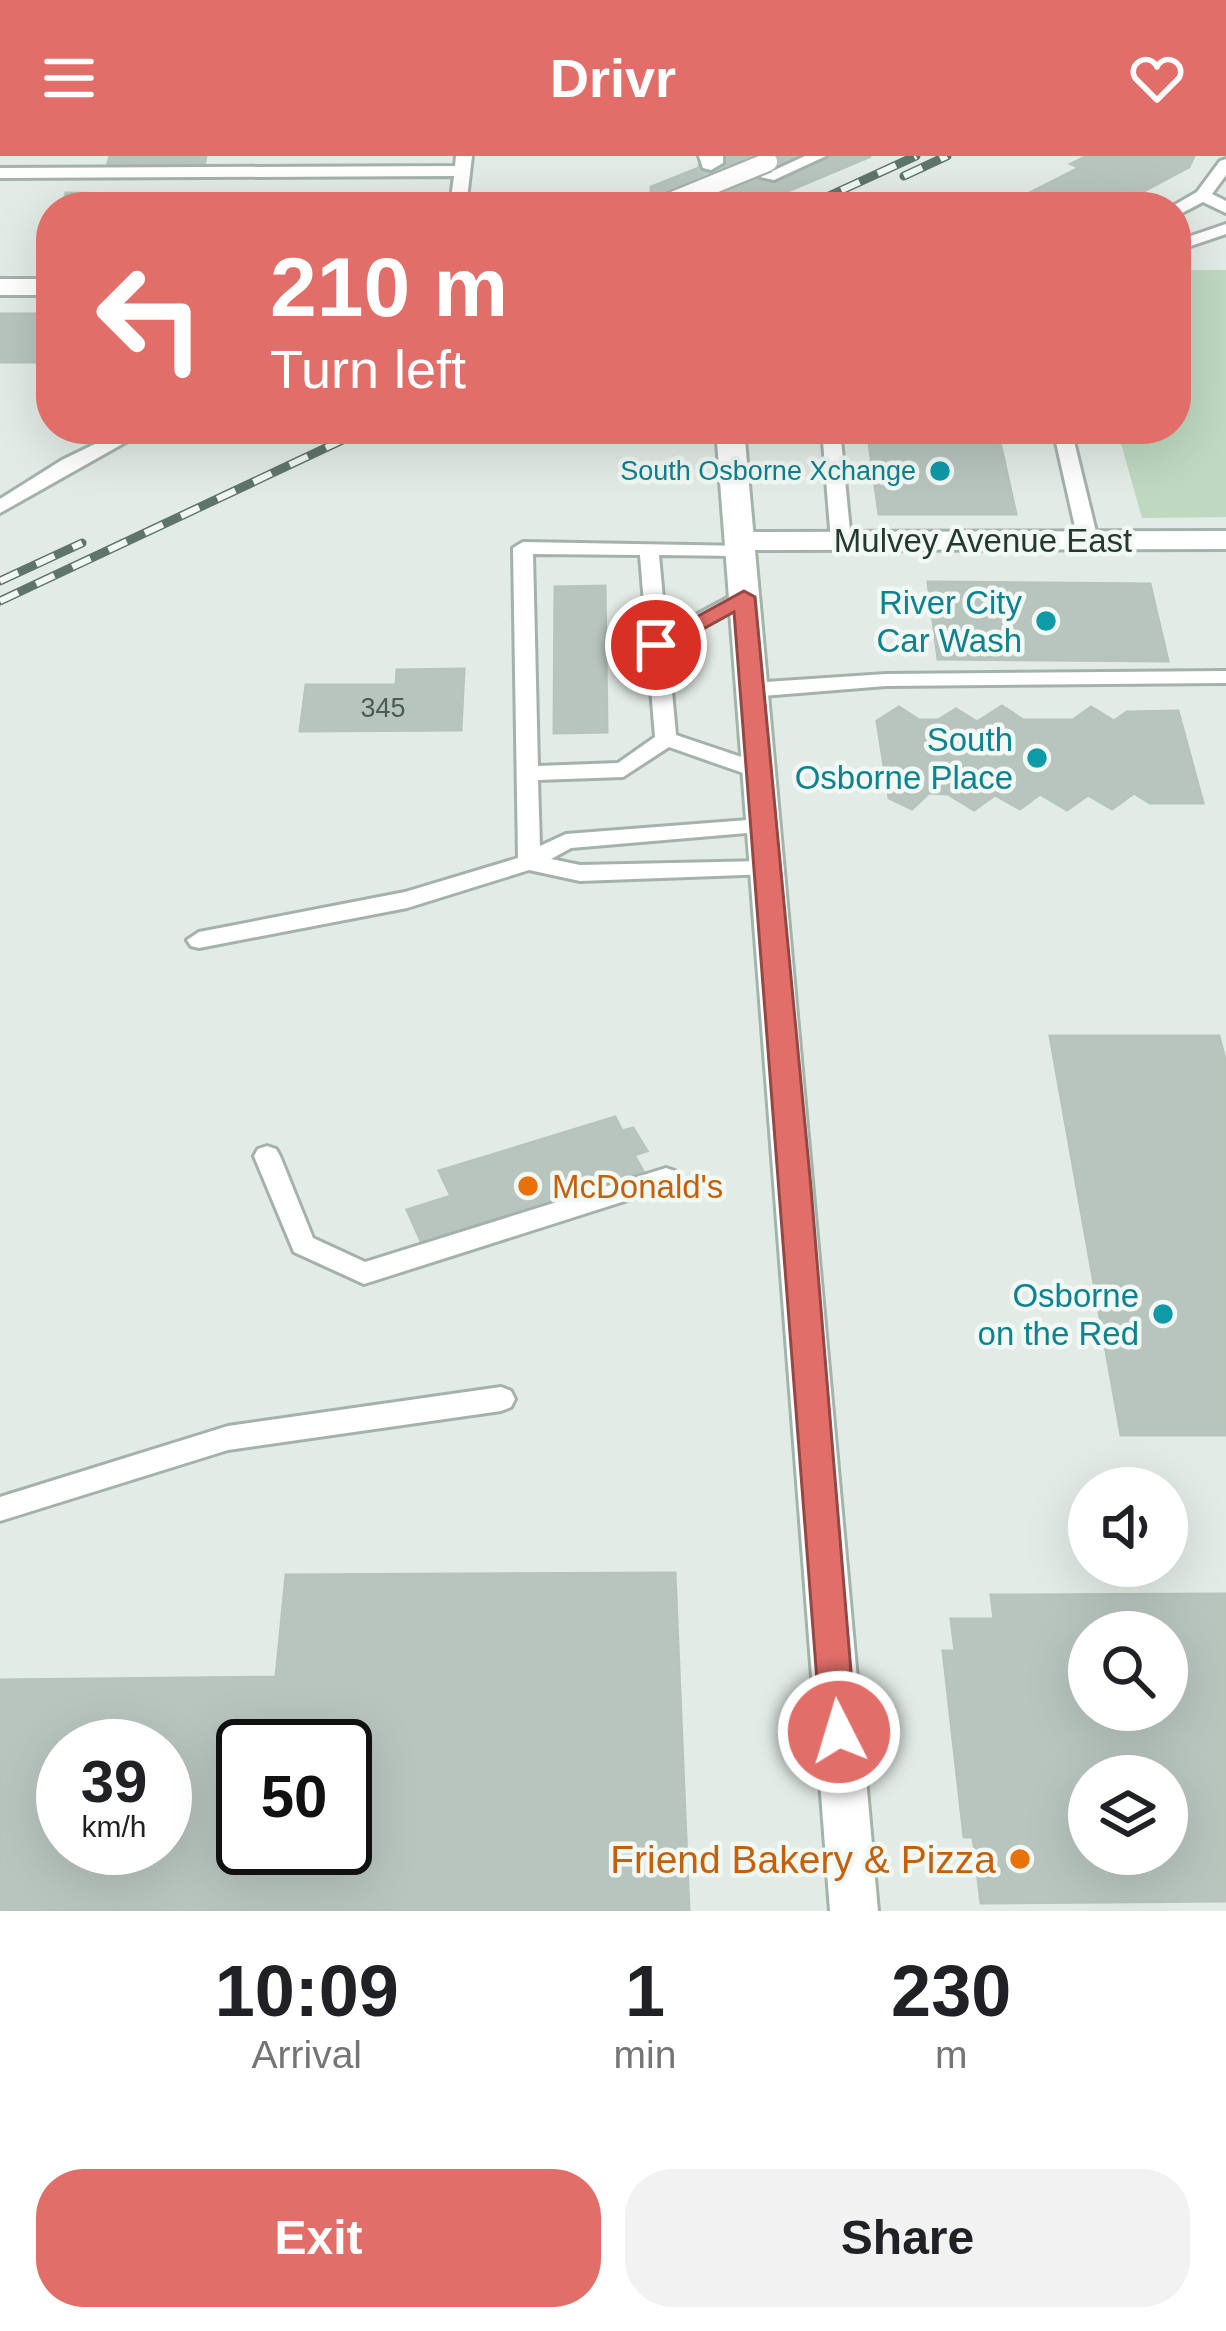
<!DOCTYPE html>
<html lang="en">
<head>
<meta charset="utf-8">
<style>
	body { margin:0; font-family:Helvetica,sans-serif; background:#f2f2f2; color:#202124; height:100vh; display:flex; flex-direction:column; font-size:45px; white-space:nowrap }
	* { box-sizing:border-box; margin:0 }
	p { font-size:39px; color:#757577 }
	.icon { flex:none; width:66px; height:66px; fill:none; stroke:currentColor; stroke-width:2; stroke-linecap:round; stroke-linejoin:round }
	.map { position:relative; height:1755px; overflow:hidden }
	.details { display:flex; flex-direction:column; background:#fff; flex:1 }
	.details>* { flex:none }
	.hud { position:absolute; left:36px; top:36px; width:1155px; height:252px; border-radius:48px; box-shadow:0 12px 48px #0002; background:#e26e69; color:#fff; overflow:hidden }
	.buttons { position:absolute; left:1068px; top:1311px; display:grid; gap:24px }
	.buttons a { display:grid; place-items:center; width:120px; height:120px; border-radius:50%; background:#fff; box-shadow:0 12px 48px #0002; font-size:60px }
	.speed { position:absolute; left:36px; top:1563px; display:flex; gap:24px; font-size:60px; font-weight:700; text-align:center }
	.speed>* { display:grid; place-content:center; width:156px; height:156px; border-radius:50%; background:#fff; box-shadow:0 12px 48px #0002; line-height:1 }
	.speed small { font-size:30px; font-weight:400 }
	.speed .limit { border:6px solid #111; border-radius:18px; background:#fff; color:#111 }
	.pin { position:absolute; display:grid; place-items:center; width:102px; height:102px; color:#fff; margin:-51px; border:6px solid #fff; border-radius:50%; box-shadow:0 3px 12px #0007 }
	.me { position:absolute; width:132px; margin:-66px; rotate:355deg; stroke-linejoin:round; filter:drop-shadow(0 0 9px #0008) }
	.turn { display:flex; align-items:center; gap:42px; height:252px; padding:0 36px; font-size:54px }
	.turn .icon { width:156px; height:156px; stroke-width:2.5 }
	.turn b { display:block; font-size:84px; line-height:102px }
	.eta { display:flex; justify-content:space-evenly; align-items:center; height:204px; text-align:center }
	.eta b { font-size:72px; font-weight:700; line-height:84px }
	.primary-button { display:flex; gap:24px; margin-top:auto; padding:24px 36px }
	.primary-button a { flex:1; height:138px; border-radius:48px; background:#e26e69; color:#fff; font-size:48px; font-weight:700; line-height:138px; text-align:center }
	.primary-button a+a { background:#f2f2f2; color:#202124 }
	header { display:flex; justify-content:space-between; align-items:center; height:156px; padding:0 36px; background:#e26e69; color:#fff; font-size:54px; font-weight:700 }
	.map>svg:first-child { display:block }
	.green { fill:#bed9bf }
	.building { fill:#b8c5be; stroke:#b6c4bb; stroke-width:3; fill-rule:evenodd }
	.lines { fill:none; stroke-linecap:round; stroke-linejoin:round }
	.secondary-tunnel { stroke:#bcc8c1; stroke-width:27; stroke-dasharray:27 14; stroke-linecap:butt }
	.lane-casing { stroke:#a5b2ab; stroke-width:6 }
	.street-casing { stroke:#a5b2ab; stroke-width:6 }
	.secondary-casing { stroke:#a2b5ab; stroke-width:6 }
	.lane { fill:#fff; fill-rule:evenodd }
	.street { fill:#fff; fill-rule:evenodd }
	.secondary { fill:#fff; fill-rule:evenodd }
	.rail-casing { stroke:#5f756b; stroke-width:9 }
	.rail { stroke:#f2f8f4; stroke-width:6; stroke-dasharray:20; stroke-linecap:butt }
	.lane-bridge-casing { stroke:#a5b2ab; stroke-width:22; stroke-linecap:butt }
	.lane-bridge { stroke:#fff; stroke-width:18 }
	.route { fill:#e26e69; stroke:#934844; stroke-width:3 }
	.culture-dot { fill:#0f9aa8; stroke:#f2f8f4; stroke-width:4.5 }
	.food-dot { fill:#e8710a; stroke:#f2f8f4; stroke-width:4.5 }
	.labels { text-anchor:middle; stroke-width:9; stroke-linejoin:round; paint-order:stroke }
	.far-culture-label { font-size:27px; fill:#0d838f; stroke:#f2f8f4; text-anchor:end }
	.number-label { font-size:27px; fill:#495d54 }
	.street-label { font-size:33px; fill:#243a30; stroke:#f2f8f4 }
	.culture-label { font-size:33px; fill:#0d838f; stroke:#f2f8f4; text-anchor:end }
	.food-label { font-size:33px; fill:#c56008; stroke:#f2f8f4; text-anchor:start }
	.near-food-label { font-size:39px; fill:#c56008; stroke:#f2f8f4; text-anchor:end }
</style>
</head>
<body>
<header><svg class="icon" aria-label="menu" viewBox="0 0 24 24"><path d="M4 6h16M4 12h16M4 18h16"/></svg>Drivr<svg class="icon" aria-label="heart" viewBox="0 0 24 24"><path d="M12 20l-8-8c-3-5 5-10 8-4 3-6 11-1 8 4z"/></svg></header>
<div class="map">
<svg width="1226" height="1755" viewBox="0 0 1226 1755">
	<rect width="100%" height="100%" fill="#e2ebe5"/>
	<!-- green -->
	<polygon class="green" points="1176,114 1226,114 1226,361 1142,362 1117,273 1176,273"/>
	<!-- building -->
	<g class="building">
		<polygon points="110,0 206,0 204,10 107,10"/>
		<polygon points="729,0 871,0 750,51 639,51 651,46 651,31"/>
		<polygon points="1087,0 1194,0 1189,11 1138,38 1071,8"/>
		<polygon points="1079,12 1146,42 1128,51 1002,51"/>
		<polygon points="66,37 176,39 173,51 62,51"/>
		<polygon points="183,38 320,38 317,51 180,51"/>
		<polygon points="375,38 416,38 415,51 373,51"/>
		<rect x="0" y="158" width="51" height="48"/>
		<polygon points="867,273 997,273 1016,358 879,358"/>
		<polygon points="928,426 1150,428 1168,505 938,503"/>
		<polygon points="605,430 607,576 554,577 555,431"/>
		<polygon points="464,513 461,574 300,575 306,529 396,529 397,514"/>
		<polygon points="1002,550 1023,564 1073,564 1091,551 1114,565 1127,556 1178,555 1203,647 1150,647 1134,637 1112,653 1088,639 1067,654 1040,638 1020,653 995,639 974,654 948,638 929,637 912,653 889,642 877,565 899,551 919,564 938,564 956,553 977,566"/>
		<polygon points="1050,880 1219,880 1226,907 1226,1279 1121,1279"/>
		<polygon points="615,961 622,975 633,972 647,995 634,999 643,1015 608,1026 612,1035 425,1094 407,1054 451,1040 439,1015"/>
		<path d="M675 1417 689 1755H0V1524L276 1521 286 1419ZM63 1590H165V1692H63ZM243 1590H345V1692H243Z"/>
		<path d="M1226 1438V1745L981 1747 973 1681H964L943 1495H955L951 1463H994L991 1439ZM1089 1476H1167V1554H1089ZM1089 1620H1167V1698H1089Z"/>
	</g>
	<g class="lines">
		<!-- secondary-tunnel -->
		<polyline class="secondary-tunnel" points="711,7 714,51"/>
		<!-- lane casing -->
		<g class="lane-casing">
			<g id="lane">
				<polygon points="456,0 472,0 466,51 450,51 454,20 0,22 0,12 455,10"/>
				<polygon points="805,0 826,0 774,24 760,21"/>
				<polygon points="1226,3 1226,19 1212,38 1226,45 1226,57 1203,46 1176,60 1176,51 1171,51 1197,36 1220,5"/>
				<polygon points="1226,68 1226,78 1176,95 1176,85"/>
				<polygon points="126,273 149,273 0,357 0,343 62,304"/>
				<polygon points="822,273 840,273 851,385 841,391 831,385"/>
				<polygon points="1053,273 1071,273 1098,384 1095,388 1081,388 1078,384"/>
				<path d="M523 386 747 390 750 394 740 400 659 399 666 475 737 437 744 435 754 441 668 491 676 579 765 609 768 614 765 619H749L669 591 623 621 538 624 540 690 566 678 761 663 772 670 769 675 571 692 551 703 580 709 765 705 776 713 773 718 580 725 529 714 407 752 199 792 191 790 187 784 199 776 405 736 518 702 513 392ZM533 398 640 399 655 581 618 607 538 610Z"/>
				<polygon points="1226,515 1226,527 886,530 751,541 741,534 751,527 886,518"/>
				<polygon points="267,990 276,993 280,1000 313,1082 365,1106 666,1012 675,1015 679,1022 675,1029 364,1128 294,1096 254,1000 258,993"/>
				<polygon points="501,1231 511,1235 515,1243 511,1251 501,1255 228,1294 0,1365 0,1341 228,1270"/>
			</g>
		</g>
		<!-- street casing -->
		<g class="street-casing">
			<g id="street">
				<rect x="0" y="123" width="51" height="16"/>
				<polygon points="1226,375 1226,393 739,394 725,385 739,376"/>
			</g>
		</g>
		<!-- secondary casing -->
		<g class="secondary-casing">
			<g id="secondary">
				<polygon points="699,0 723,0 723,7 711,14 703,12"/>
				<polygon points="716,273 744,273 878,1755 830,1755"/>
			</g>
		</g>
		<!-- lane -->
		<use href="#lane" class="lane"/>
		<!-- street -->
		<use href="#street" class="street"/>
		<!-- secondary -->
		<use href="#secondary" class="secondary"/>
		<!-- rail casing -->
		<g class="rail-casing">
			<g id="rail">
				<polyline points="904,20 947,0"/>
				<polyline points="805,51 916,0"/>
				<polyline points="0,425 82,387"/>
				<polyline points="0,445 366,273"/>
			</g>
		</g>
		<!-- rail -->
		<use href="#rail" class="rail"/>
		<!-- lane-bridge casing -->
		<g class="lane-bridge-casing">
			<polyline id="lane-bridge" points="670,46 768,6"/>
		</g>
		<!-- lane-bridge -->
		<use href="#lane-bridge" class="lane-bridge"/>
	</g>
	<!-- route -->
	<polygon class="route" points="744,435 755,441 811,1032 856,1576 851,1588 839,1593 826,1588 821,1576 734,456 665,494 648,494 645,489"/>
	<!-- markers -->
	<g class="culture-dot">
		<circle cx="940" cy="315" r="12"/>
		<circle cx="1046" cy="465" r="12"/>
		<circle cx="1037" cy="602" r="12"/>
		<circle cx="1163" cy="1158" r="12"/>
	</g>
	<g class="food-dot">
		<circle cx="528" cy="1030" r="12"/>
		<circle cx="1020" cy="1703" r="12"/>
	</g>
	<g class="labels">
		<!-- far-culture labels -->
		<g class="far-culture-label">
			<text x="916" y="324">South Osborne Xchange</text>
		</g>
		<!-- number labels -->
		<g class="number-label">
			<text x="383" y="561">345</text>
		</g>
		<!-- street labels -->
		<g class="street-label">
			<text x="983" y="396">Mulvey Avenue East</text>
		</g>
		<!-- culture labels -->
		<g class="culture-label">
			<text x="1022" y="458">River City<tspan x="1022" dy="38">Car Wash</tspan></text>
			<text x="1013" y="595">South<tspan x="1013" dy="38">Osborne Place</tspan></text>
			<text x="1139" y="1151">Osborne<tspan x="1139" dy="38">on the Red</tspan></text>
		</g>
		<!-- food labels -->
		<g class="food-label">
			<text x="552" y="1042">McDonald's</text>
		</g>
		<!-- near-food labels -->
		<g class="near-food-label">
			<text x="996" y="1717">Friend Bakery &amp; Pizza</text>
		</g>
	</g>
</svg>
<div class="buttons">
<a><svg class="icon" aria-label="sound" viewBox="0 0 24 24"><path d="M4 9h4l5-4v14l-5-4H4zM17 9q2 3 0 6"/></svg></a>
<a><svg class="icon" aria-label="search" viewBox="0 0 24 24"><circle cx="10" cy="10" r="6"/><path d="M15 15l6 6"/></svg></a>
<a><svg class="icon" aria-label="layers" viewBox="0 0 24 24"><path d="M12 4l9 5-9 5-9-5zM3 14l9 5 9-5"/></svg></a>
</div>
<div class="speed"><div>39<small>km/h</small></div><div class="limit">50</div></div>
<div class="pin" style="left:656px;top:489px;background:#d93025"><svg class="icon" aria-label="arrive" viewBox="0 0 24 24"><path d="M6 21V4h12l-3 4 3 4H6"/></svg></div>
<svg class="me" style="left:839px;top:1576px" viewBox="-20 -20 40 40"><circle r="17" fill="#e26e69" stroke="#fff" stroke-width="3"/><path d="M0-11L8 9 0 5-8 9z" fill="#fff"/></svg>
<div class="hud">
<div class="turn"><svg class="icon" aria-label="left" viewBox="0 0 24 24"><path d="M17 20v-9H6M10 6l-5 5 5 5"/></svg><div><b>210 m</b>Turn left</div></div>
</div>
</div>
<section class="details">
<div class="eta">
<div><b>10:09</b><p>Arrival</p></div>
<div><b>1</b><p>min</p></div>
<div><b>230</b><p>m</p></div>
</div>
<div class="primary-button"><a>Exit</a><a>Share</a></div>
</section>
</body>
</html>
